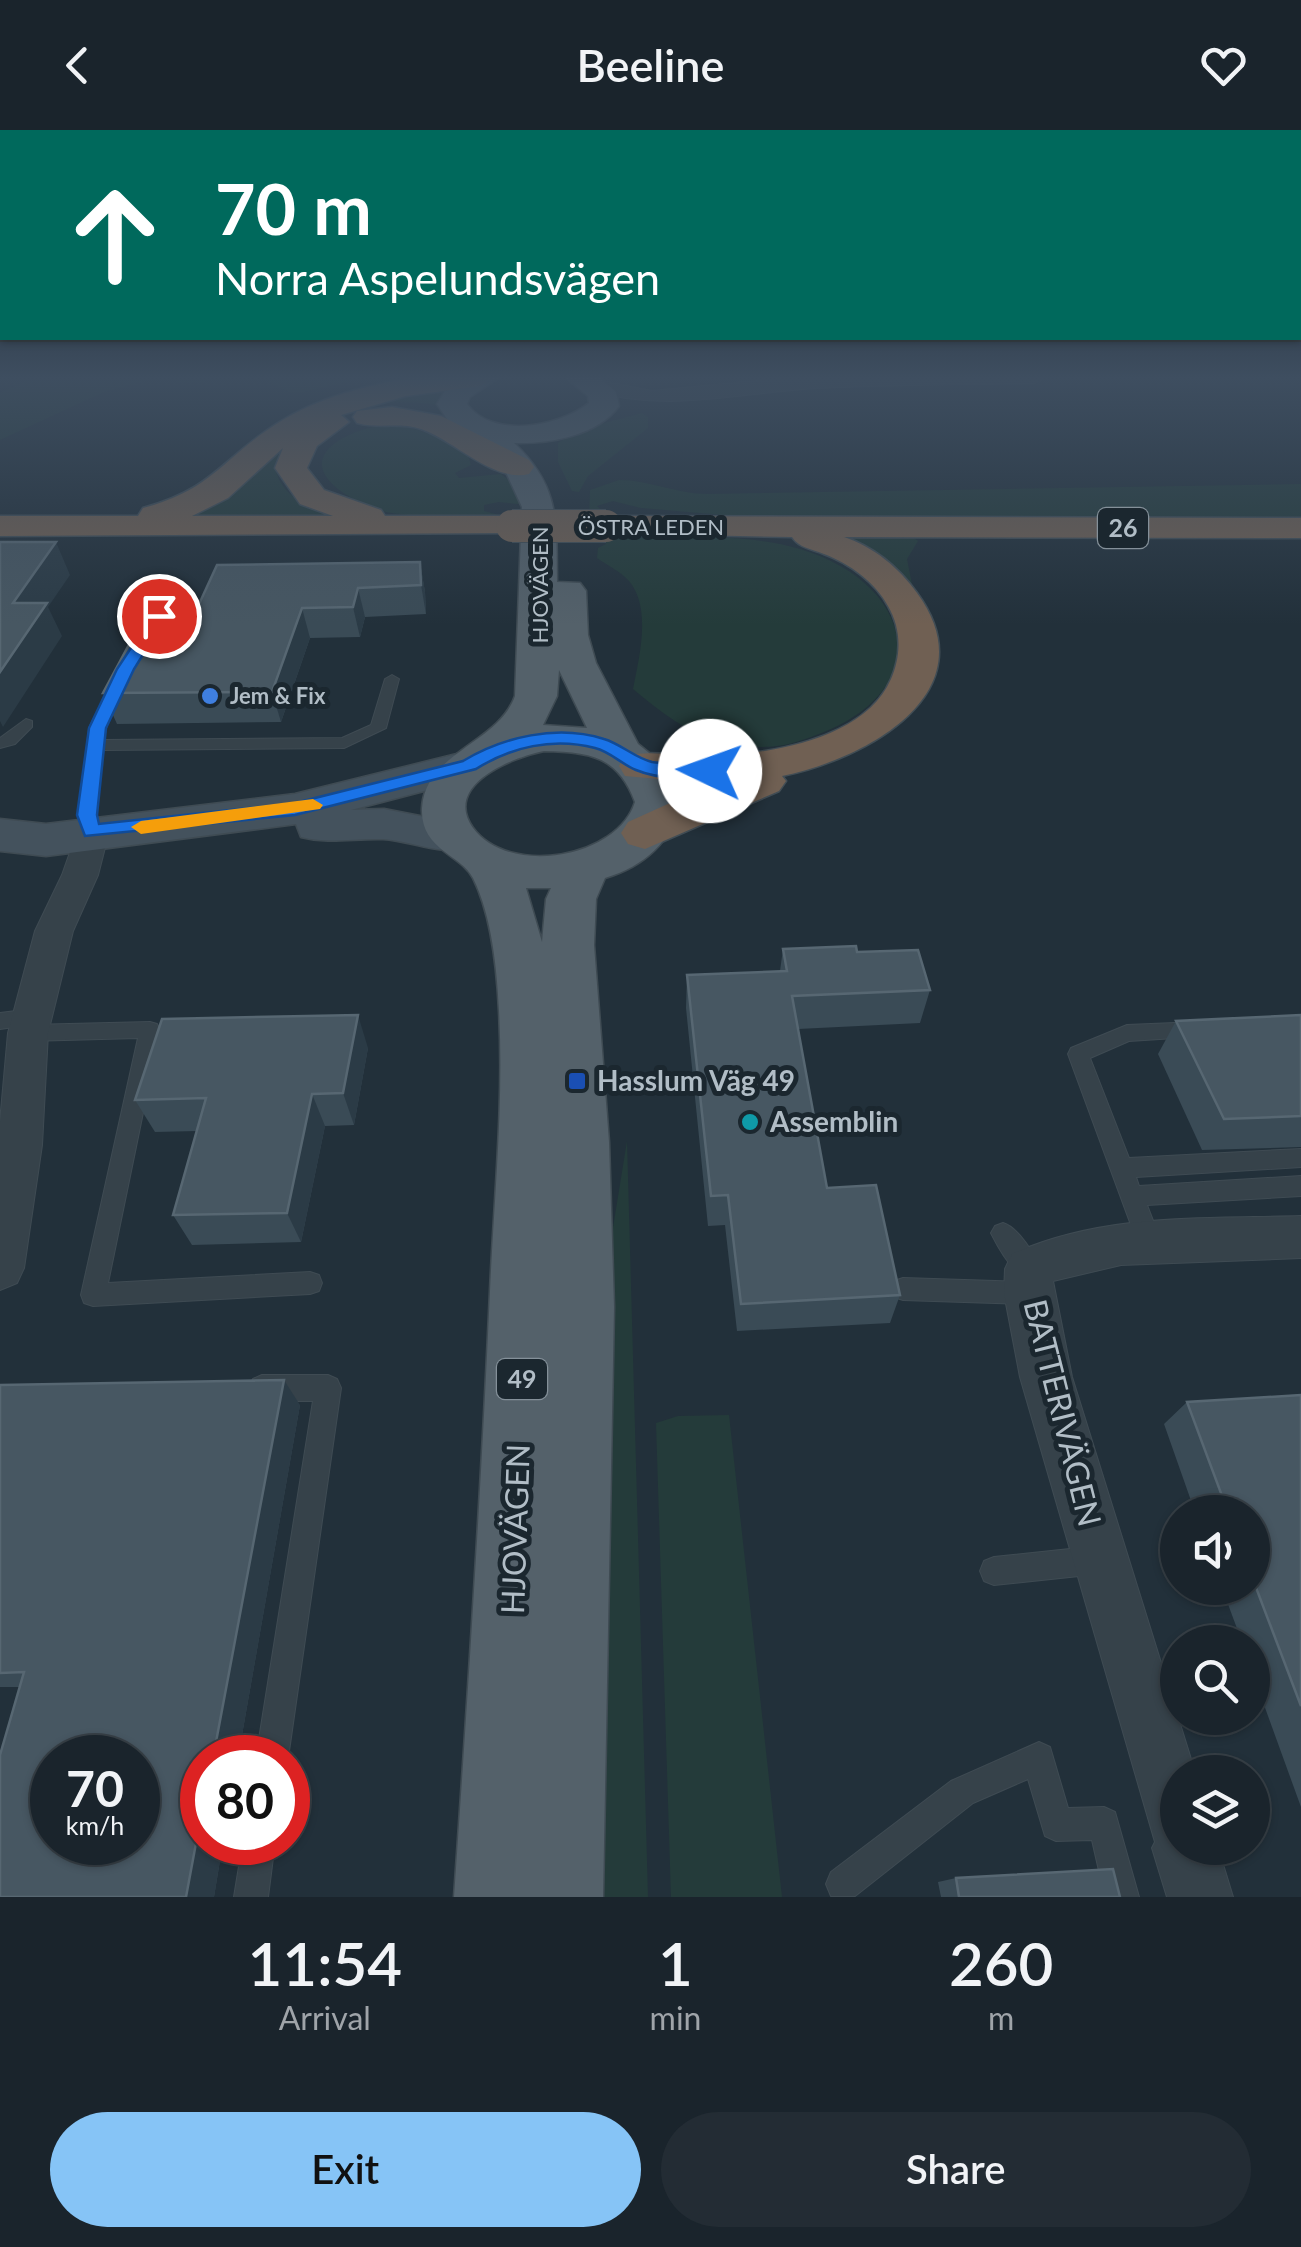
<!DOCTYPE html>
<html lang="en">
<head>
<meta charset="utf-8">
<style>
	body { margin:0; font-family:Lato,sans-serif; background:#232c34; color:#f1f3f6; height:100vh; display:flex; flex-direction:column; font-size:38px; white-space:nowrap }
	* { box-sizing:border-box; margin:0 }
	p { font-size:32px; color:#9fa4a9 }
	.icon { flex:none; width:55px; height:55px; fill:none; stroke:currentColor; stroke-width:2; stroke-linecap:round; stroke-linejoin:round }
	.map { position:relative; height:1767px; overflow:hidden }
	.side { display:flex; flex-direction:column; background:#1a242c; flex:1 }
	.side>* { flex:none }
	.banner { position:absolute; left:0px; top:0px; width:1302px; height:210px; box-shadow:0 2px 8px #0004,0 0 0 2px #384148; background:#00695c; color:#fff; overflow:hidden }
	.fabs { position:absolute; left:1160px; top:1365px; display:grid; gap:20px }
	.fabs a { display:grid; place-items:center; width:110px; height:110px; border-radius:50%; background:#1a242c; box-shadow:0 2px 8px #0004,0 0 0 2px #384148; font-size:50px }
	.speed { position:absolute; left:30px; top:1605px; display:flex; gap:20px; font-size:50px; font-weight:700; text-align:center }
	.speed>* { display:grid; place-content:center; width:130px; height:130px; border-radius:50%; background:#1a242c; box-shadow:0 2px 8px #0004,0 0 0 2px #384148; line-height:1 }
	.speed small { font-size:25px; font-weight:400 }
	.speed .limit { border:15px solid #d22; background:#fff; color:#111 }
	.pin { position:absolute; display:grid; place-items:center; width:85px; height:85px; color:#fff; margin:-42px; border:5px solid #fff; border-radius:50%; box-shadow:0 2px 10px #0007 }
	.me { position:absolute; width:110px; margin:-55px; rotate:273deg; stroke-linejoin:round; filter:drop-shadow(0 0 8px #0008) }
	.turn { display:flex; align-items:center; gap:35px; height:210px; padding:0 50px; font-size:45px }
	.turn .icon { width:130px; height:130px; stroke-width:2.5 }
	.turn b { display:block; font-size:70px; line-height:85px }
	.eta { display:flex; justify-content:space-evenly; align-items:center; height:170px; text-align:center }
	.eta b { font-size:60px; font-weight:600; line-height:70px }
	.primary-button { display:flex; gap:20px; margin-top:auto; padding:20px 50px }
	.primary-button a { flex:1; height:115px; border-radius:60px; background:#86c4f6; color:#111; font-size:40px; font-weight:600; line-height:115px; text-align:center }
	.primary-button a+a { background:#232c34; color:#f1f3f6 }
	header { display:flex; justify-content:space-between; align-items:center; height:130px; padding:0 50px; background:#1a242c; font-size:45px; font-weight:600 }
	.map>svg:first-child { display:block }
	.green { fill:#243b3a }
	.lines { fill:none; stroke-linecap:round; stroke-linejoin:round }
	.lane-casing { stroke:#3f4b53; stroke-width:2 }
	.street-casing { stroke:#3f4b53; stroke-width:2 }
	.secondary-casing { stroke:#3f4b53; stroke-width:3 }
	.primary-casing { stroke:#3f4b53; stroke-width:3 }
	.highway-casing { stroke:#414d55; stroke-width:3 }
	.lane { fill:#36424a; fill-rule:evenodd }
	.street { fill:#36424a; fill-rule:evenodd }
	.secondary { fill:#44525d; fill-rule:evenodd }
	.primary { fill:#54616a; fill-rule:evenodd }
	.highway { fill:#706053; fill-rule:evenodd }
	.highway-bridge-casing { stroke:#414d55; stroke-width:34; stroke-linecap:butt }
	.highway-bridge { stroke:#706053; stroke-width:32 }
	.wall { fill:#3a4b56 }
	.shaded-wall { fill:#2b3b46 }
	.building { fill:#475762; stroke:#576772; stroke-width:2.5; fill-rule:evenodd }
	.route { fill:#1a73e8; stroke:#114b97; stroke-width:2.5 }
	.slow { fill:#f59e0b }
	.shop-dot { fill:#3f7fe0; stroke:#1b272f; stroke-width:4 }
	.transit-dot { fill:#1a4fb4; stroke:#1b272f; stroke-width:4 }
	.culture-dot { fill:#0f9aa8; stroke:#1b272f; stroke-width:4 }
	.labels { text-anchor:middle; stroke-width:10; stroke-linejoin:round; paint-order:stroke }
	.far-street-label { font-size:22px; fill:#b1bdc6; stroke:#1b272f }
	.far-poi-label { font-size:22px; font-weight:bold; fill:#b1bdc6; stroke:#1b272f; text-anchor:start }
	.shield { fill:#1b272f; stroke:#849099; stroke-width:2.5 }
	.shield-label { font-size:25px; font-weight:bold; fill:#b1bdc6 }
	.poi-label { font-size:28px; font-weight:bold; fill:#b1bdc6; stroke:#1b272f; text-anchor:start }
	.near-street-label { font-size:32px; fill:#b1bdc6; stroke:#1b272f }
</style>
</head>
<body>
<header><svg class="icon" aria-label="back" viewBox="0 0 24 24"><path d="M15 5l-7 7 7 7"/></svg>Beeline<svg class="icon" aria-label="heart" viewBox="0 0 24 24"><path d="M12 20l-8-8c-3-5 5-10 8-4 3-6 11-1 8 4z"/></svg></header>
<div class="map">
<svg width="1301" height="1767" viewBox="0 0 1301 1767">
	<rect width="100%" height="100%" fill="#22303a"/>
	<!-- green -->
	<g class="green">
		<polygon points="33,247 228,247 198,253 149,250 104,262 0,310 0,263"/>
		<polygon points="258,247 370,247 294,264"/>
		<path d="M458 254 445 268 443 276C389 266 295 272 275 335 279 369 315 380 345 387H172L221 368 291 304 322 287 365 272Z"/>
		<polygon points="642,283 648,287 648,298 588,346 579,362 572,361 558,332 558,313 578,300"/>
		<path d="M387 294C418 296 442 309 468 325L471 335 455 343 459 348 501 344 518 357 526 375 499 372 484 375V381L510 388C467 387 419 390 377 380 365 378 352 368 342 362 290 325 351 299 387 294Z"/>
		<path d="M619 350C649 350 677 364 708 364L1301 354V388L747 387 641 378 613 371 597 376 603 382 589 387 590 360Z"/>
		<polygon points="843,407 914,408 918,411 907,429 912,454 905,455"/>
		<path d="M603 408C667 408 738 401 800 419 912 452 940 558 819 604 799 612 783 617 761 617 749 617 734 619 723 615 689 603 660 582 633 559 639 528 652 478 629 451 621 442 607 435 597 428L598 418 606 414Z"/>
		<polygon points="627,1011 648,1767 595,1767 611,1110"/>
		<polygon points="729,1285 782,1767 671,1767 656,1293 678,1286"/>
	</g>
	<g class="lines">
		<!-- lane casing -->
		<g class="lane-casing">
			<g id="lane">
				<path d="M204 480 209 481V487L164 491C143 524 108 572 104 610L342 608 371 595 385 549 392 545 399 549 386 598 344 618 102 620 95 685 101 702 92 708 86 706 79 685 89 598 119 539 154 484Z"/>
				<polygon points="26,589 32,591 32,597 15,614 0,618 0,608"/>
				<polygon points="32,879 39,882 42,887 39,892 29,895 150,892 157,894 160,900 108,1153 310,1142 319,1145 322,1153 319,1161 310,1164 93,1176 84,1173 81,1165 138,908 28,911 21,909 18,903 28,895 0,899 0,883"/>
				<polygon points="1199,892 1206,894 1209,900 1206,906 1129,911 1090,928 1129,1028 1301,1019 1301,1037 1136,1047 1139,1056 1301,1046 1301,1066 1147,1075 1162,1114 1158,1121 1150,1125 1142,1121 1138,1114 1068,924 1071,918 1127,895"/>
				<path d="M1003 1093C1019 1098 1034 1124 1041 1139L1037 1147 1029 1150C1013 1144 999 1119 991 1103L995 1096Z"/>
				<polygon points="903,1148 1028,1152 1037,1155 1040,1163 1037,1171 1028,1174 903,1170 894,1167 891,1159 894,1151"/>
				<polygon points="262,1245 328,1245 337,1249 341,1258 288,1628 256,1628 313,1271 262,1271 253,1267 249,1258 253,1249"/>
				<polygon points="1098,1416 1108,1420 1112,1430 1108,1440 1098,1444 994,1455 984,1451 980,1441 984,1431 994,1427"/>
				<polygon points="1039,1612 1050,1617 1068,1678 1104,1677 1115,1682 1139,1767 1105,1767 1092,1710 1056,1711 1045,1706 1028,1649 973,1673 855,1766 831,1766 826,1754 831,1742 951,1651"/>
				<polygon points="243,1712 275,1712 268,1767 234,1767"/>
			</g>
		</g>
		<!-- street casing -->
		<g class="street-casing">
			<g id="street">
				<path d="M798 247H1045L1035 253C958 255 880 254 803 259 728 265 663 282 589 260L586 256 596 250 652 261Z"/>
				<polygon points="92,691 104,694 109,702 98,745 73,801 48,903 42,1015 24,1138 17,1153 0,1160 0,992 8,903 35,801 62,745 80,694"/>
				<path d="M1301 1086V1128L1121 1135 1053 1151 1072 1247 1195 1642H1178V1718H1218L1233 1767H1167L1152 1718 1155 1712 1020 1247 1004 1163 1005 1139 1012 1124C1103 1083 1203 1089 1301 1086Z"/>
			</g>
		</g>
		<!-- secondary casing -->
		<g class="secondary-casing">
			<path id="secondary" d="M469 621 485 625 491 635 485 645 351 680 384 679 471 696 478 707 471 718C441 726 413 711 383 709 355 708 329 714 301 707L296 694 46 726 0 721V689L46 694 295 664Z"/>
		</g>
		<!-- primary casing -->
		<g class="primary-casing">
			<path id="primary" d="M464 247H500L470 267 467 274C492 309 559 297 589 273L588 266 565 247H599L616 262 619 276C597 306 549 314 514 313 561 357 556 392 557 452L580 453 586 461 588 505 596 533 638 614 664 635 682 672C671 712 645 736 605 748L596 769 594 815 609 1012 614 1177 603 1767H454C468 1565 481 1363 490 1161 494 1068 504 974 499 881 497 839 492 786 473 748 461 724 420 720 422 678 425 622 498 614 515 566L522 377 504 338 451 295 437 274 448 256ZM559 540 587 598 543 595 557 566ZM544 621C590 622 618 626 635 672 618 728 509 747 473 698 442 654 514 627 544 621ZM526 758H551L546 769 542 812Z"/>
		</g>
		<!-- highway casing -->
		<g class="highway-casing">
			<g id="highway">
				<path d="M416 247H494L480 256 406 266 341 285 349 292 317 316 307 338 324 360 381 380 385 386H512L524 389 529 396 524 403 0 406V386H138L143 378C214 359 222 328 278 293 319 267 368 255 416 247ZM283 318 275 338 300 374 333 386H192L228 368Z"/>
				<path d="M392 277 441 286 529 330 534 337 529 344C494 353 454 310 421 299 400 292 378 299 357 293L353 287 357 281Z"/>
				<path d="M606 386 1301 388V408L844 407C874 417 899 438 917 463 990 563 865 629 782 646L786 651 779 661 645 719 628 714 621 703 628 692 712 654 625 646 619 636 625 626C650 620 676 626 701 626 760 626 864 612 891 549 901 526 902 500 888 476 876 453 849 433 824 424 812 419 799 418 792 407L594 403 589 396 594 389Z"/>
			</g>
		</g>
		<!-- lane -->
		<use href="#lane" class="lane"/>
		<!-- street -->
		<use href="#street" class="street"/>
		<!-- secondary -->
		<use href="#secondary" class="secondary"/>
		<!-- primary -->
		<use href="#primary" class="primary"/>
		<!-- highway -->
		<use href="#highway" class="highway"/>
		<!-- highway-bridge casing -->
		<g class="highway-bridge-casing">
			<polyline id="highway-bridge" points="512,396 606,396"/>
		</g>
		<!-- highway-bridge -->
		<use href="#highway-bridge" class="highway-bridge"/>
	</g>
	<!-- wall -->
	<g class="wall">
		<polygon points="420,432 425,462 426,484 365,487 360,507 310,508 281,592 117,594 103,563 183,509"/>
		<polygon points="783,819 857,822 930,860 920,893 798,899 827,1058 900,1165 890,1193 737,1201 725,1095 708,1096 686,878 687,845 780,841"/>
		<polygon points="1301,885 1301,1017 1202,1020 1158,924 1176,891"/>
		<polygon points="368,918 354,995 325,996 301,1112 192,1115 173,1085 197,1001 155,1002 135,970"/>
		<polygon points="0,1255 300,1275 238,1628 202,1628 223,1712 214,1767 0,1767 20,1557 0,1557"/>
		<polygon points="1301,1265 1301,1677 1252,1542 1252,1512 1242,1512 1222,1458 1252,1458 1252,1382 1195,1382 1164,1294 1187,1272"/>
		<polygon points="956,1748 1120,1767 941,1767 938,1752"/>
	</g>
	<!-- shaded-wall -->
	<g class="shaded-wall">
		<polygon points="56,412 70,445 48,477 62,506 3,597 0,591 0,542 13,473"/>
		<polygon points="420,432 425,462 426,484 421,455"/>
		<polygon points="358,458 365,487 360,507 353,477"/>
		<polygon points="302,478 310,508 281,592 272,562"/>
		<polygon points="358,885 368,918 354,995 343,963"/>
		<polygon points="312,964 325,996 301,1112 287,1083"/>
		<polygon points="284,1250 300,1275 238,1628 213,1628"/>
		<polygon points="202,1681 202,1712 223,1712 214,1767 186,1767"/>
	</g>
	<!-- building -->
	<g class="building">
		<polygon points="0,412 56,412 13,473 47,473 0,542"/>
		<polygon points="420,432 421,455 358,458 353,477 302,478 272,562 103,563 132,509 183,509 217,435"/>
		<polygon points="856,816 857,822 918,820 930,860 792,866 827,1058 876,1055 900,1165 741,1174 728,1065 711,1066 687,845 787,841 783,819"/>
		<polygon points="358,885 343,963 312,964 287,1083 173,1085 206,968 135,970 162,889"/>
		<polygon points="1301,885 1301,986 1224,989 1176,891"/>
		<path d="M284 1250 213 1628H202V1681L186 1767H0V1625L24 1542 0 1543V1255ZM52 1628H138V1712H52Z"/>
		<polygon points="1301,1265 1301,1576 1252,1447 1252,1382 1228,1382 1187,1272"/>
		<polygon points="1113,1739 1120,1767 959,1767 956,1748"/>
	</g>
	<!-- sky -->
	<linearGradient id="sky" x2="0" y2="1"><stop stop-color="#131a20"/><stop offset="0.5" stop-color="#3e4e60"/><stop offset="1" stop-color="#3e4e60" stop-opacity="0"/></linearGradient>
	<rect width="1301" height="495" fill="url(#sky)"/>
	<!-- route -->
	<path class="route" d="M154 483 167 486 134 539 106 598 97 685 99 694 295 673 463 631C503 607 557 594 604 609 621 614 635 628 652 632 670 635 706 629 719 641 703 654 655 648 636 640 621 634 611 622 595 618 553 607 511 617 476 639L295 685 85 706 77 685 89 598 117 539Z"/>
	<!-- slow -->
	<polygon class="slow" points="313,669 323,675 320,679 141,704 131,697 141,691"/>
	<!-- markers -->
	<circle class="shop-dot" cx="210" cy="566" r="10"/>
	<rect class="transit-dot" x="567" y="941" width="20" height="20" rx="5"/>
	<circle class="culture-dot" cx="750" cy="992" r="10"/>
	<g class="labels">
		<!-- far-street labels -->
		<g class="far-street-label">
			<text x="651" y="405">ÖSTRA LEDEN</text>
			<text transform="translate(540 455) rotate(-90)" y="8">HJOVÄGEN</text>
		</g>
		<!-- far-poi labels -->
		<g class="far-poi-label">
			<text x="230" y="574">Jem &amp; Fix</text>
		</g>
		<!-- shield labels -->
		<g class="shield">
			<rect x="1098" y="378" width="50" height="40" rx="8"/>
			<rect x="497" y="1229" width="50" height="40" rx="8"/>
		</g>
		<g class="shield-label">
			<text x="1123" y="407">26</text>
			<text x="522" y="1258">49</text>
		</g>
		<!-- poi labels -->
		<g class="poi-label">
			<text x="597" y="961">Hasslum Väg 49</text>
			<text x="770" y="1002">Assemblin</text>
		</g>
		<!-- near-street labels -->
		<g class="near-street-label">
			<text transform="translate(1062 1283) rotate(76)" y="11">BATTERIVÄGEN</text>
			<text transform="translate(516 1399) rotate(-88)" y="11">HJOVÄGEN</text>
		</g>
	</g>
</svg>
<div class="fabs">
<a><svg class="icon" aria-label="sound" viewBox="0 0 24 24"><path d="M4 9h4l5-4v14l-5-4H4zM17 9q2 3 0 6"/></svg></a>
<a><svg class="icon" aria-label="search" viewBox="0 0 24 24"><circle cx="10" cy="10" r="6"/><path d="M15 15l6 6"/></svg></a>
<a><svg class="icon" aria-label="layers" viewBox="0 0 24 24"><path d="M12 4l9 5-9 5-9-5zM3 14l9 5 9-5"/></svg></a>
</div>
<div class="speed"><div>70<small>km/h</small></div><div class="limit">80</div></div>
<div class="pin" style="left:159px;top:486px;background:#d93025"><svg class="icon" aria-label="arrive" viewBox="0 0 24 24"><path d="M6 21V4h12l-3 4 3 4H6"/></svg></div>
<svg class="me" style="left:710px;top:641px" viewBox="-20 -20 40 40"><circle r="19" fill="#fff"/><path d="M0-13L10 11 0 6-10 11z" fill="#1a73e8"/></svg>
<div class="banner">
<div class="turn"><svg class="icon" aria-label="ahead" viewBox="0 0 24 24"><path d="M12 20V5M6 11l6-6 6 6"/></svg><div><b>70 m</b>Norra Aspelundsvägen</div></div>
</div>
</div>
<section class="side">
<div class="eta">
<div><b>11:54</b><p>Arrival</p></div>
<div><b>1</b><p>min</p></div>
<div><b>260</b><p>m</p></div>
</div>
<div class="primary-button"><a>Exit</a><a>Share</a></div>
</section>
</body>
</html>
